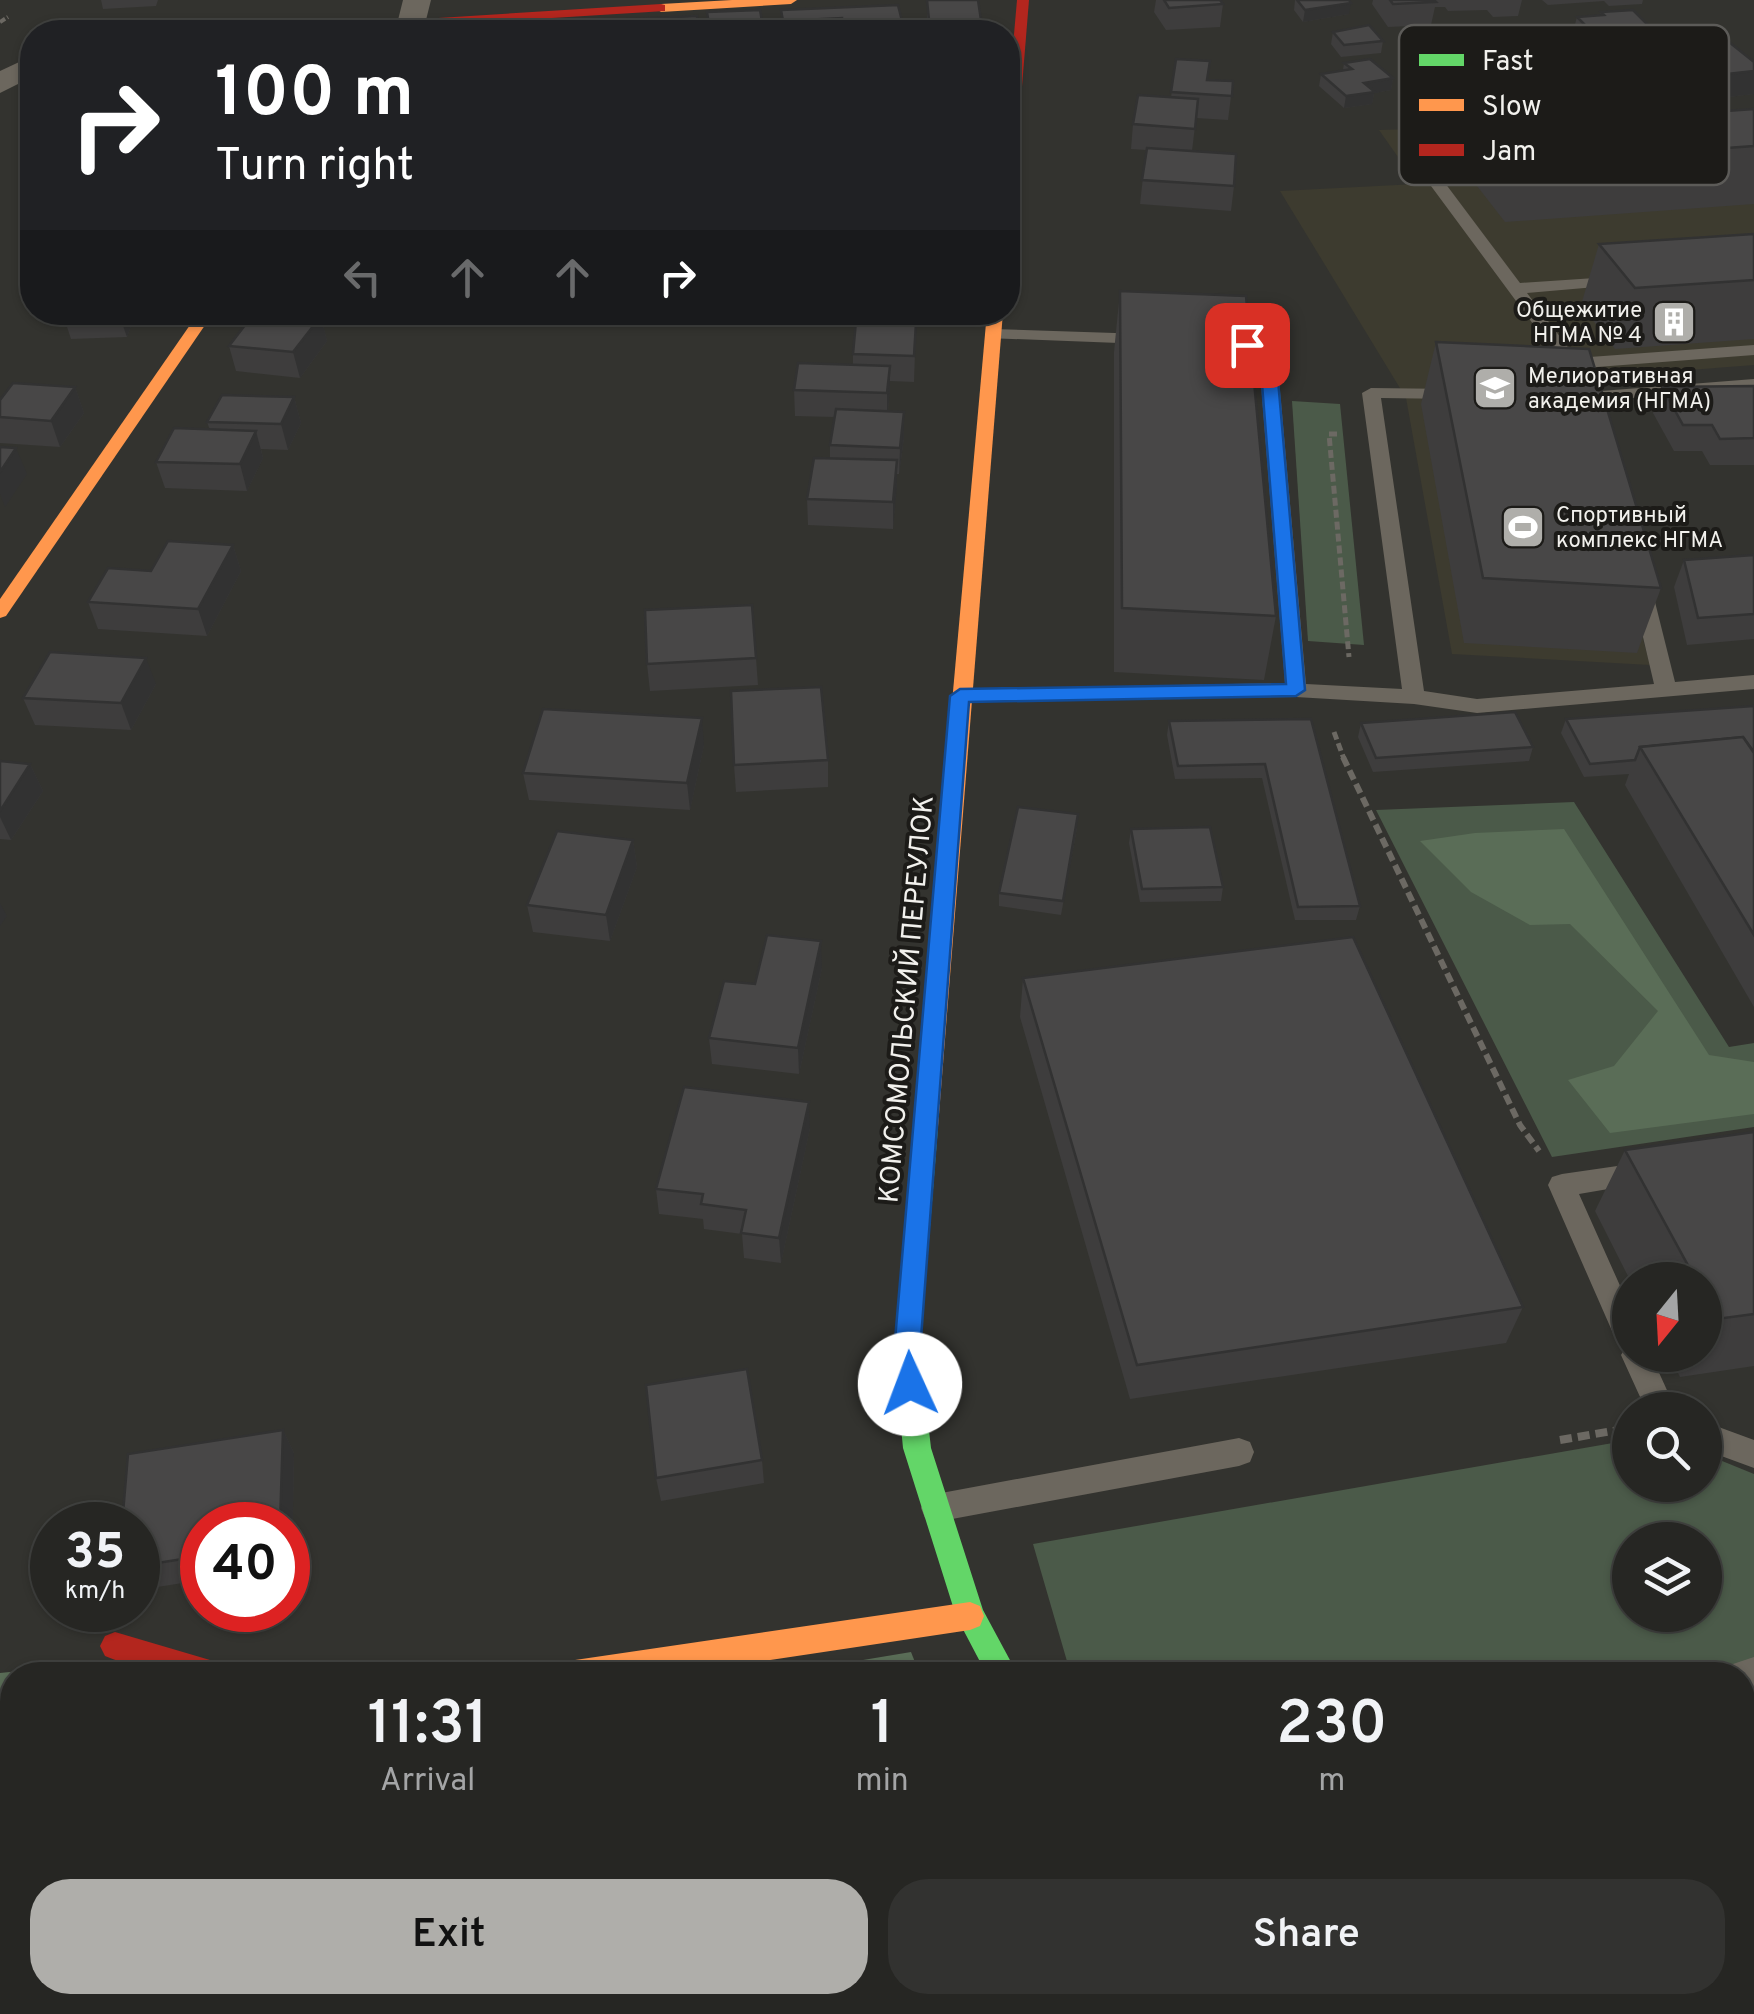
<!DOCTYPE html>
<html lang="en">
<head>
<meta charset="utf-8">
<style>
	body { margin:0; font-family:Overpass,sans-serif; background:#323230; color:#f1f3f6; height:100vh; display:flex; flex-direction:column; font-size:38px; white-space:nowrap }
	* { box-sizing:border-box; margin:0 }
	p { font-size:32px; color:#a4a5a6 }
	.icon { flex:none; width:55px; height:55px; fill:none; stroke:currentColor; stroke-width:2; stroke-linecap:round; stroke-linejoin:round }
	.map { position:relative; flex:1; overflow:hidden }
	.drawer { position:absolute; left:0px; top:1662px; width:1755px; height:352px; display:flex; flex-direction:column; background:#262623; border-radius:40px 40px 0 0; box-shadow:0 2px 8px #0004,0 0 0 2px #424341 }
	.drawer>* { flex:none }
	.hud { position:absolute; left:20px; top:20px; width:1000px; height:305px; border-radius:40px; box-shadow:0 2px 8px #0004,0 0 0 2px #424341; background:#202124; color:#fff; overflow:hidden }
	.needle { width:65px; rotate:198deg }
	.buttons { position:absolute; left:1612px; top:1262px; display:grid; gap:20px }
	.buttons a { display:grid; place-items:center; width:110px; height:110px; border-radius:50%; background:#262623; box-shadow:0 2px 8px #0004,0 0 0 2px #424341; font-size:50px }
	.speed { position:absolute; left:30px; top:1502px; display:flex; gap:20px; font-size:50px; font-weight:700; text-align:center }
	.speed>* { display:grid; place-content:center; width:130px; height:130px; border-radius:50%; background:#262623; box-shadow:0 2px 8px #0004,0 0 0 2px #424341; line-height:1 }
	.speed small { font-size:25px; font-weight:400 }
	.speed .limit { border:15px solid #d22; background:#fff; color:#111 }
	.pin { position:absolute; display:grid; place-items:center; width:85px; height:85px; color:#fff; margin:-42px; border-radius:20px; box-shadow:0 5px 15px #0006 }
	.me { position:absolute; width:110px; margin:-55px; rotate:358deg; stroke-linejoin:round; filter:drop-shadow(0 0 8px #0008) }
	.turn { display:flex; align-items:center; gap:35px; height:210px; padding:0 30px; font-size:45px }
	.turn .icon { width:130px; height:130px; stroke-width:2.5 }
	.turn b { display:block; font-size:70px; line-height:85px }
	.lanes { display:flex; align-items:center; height:95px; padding:0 30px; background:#0003; justify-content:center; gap:50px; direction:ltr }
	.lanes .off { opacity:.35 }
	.eta { display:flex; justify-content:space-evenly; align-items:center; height:170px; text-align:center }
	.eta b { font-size:60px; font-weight:600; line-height:70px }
	.button { display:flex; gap:20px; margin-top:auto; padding:20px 30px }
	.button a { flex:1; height:115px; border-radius:40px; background:#afaeaa; color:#111; font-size:40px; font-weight:600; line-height:115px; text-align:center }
	.button a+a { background:#323230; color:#f1f3f6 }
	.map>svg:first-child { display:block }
	.built { fill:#3d3b2f }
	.green { fill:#4b5a49; fill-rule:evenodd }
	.forest { fill:#5a6d57 }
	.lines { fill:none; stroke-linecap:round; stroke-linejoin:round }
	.path-far3 { stroke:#6c6963; stroke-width:4; stroke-dasharray:6 2.5; stroke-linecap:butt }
	.path-far2 { stroke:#6c6963; stroke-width:5; stroke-dasharray:8 4; stroke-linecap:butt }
	.path-far1 { stroke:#6c6963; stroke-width:6; stroke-dasharray:10 5; stroke-linecap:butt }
	.path { stroke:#6c6963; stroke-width:8; stroke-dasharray:12 6; stroke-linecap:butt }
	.lane { fill:#6c675e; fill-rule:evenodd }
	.street { fill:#6c675e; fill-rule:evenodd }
	.fast { fill:#63d668; fill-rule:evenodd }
	.slow { fill:#ff974d; fill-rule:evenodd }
	.jam { fill:#b3261e; fill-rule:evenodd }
	.wall { fill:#3e3d3d }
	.shaded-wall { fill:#323232 }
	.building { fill:#484747; stroke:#323232; stroke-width:2.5 }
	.route { fill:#1a73e8; stroke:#114b97; stroke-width:2.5 }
	.labels { text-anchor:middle; stroke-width:8; stroke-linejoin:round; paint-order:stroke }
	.far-poi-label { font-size:22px; fill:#f2f1ed; stroke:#1c1b18; text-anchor:start }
	.street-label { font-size:28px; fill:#f2f1ed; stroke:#1c1b18 }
	.key { fill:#1c1b18; stroke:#5c5b58; stroke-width:2.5 }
	.key-label { font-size:28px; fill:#f2f1ed }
</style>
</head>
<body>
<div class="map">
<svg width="1754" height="2014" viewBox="0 0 1754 2014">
	<rect width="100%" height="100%" fill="#33332f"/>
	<!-- built -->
	<polygon class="built" points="1754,119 1754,365 1600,377 1579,406 1650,665 1452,654 1406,398 1280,191 1417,184 1379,130"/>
	<!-- green -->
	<g class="green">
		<polygon points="1292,401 1340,404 1364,645 1308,641"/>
		<polygon points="1574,802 1729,1047 1754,1043 1754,1127 1552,1157 1376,810"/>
		<path d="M1630 1440V1485H1705V1454L1754 1474V1675H1071L1033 1544ZM1630 1540H1705V1615H1630Z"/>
		<polygon points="1754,1771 1754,1961 1743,1963 1743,1773"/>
		<polygon points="1341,2003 1341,2002 1529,2003 1467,2014 1331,2014"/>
	</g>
	<!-- forest -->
	<g class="forest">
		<polygon points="1564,829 1709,1055 1754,1062 1754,1114 1610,1133 1568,1080 1614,1066 1658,1011 1570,924 1530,925 1471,892 1420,841 1475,833"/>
		<polygon points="911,1652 920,1675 773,1675"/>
		<polygon points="85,1664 113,1675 12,1675 12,2002 68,2003 0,2014 0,1673"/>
	</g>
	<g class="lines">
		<!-- path-far3 -->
		<polyline class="path-far3" points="0,22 8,17"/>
		<!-- path-far2 -->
		<g class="path-far2">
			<polyline points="1337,434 1329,434 1349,657"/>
			<polyline points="1334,732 1344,759"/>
		</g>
		<!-- path-far1 -->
		<polyline class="path-far1" points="1343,757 1520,1125 1539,1151"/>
		<!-- path -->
		<g class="path">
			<polyline points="1560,1440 1624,1429"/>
			<polyline points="958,2002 982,2014"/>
			<polyline points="199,2014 265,2002"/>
			<polyline points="694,2014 724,2002"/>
			<polyline points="1276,2014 1285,2002"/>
		</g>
		<!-- lane -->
		<g class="lane">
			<polygon points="1515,152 1523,157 1520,160 1433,167 1520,283 1625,276 1625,284 1619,285 1527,293 1576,358 1754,345 1754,355 1584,368 1601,391 1754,379 1754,389 1590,401 1414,163 1422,158"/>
			<polygon points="993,329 1145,334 1154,339 1145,344 987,338 987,330"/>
			<polygon points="1220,338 1253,341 1277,357 1306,684 1402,689 1362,393 1371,388 1454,389 1463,394 1454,399 1381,398 1424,691 1477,699 1654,684 1632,590 1642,584 1652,590 1675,682 1754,675 1754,689 1477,713 1414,704 1296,697 952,701 949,696 960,689 1285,683 1259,359 1243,350 1214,347 1214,339"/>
			<polygon points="1645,1162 1655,1165 1658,1173 1655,1181 1579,1194 1630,1308 1630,1355 1651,1355 1676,1410 1646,1410 1621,1355 1624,1350 1616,1340 1548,1185 1552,1177 1562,1174"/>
			<polygon points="1705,1422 1754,1440 1754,1468 1705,1450"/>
			<polygon points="1239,1438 1250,1442 1254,1452 1250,1462 1239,1466 936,1522 925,1518 921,1508 925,1498 936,1494"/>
		</g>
		<!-- street -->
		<g class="street">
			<polygon points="403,0 431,0 423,32 395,32"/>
			<polygon points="32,56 32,77 0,93 0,71"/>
			<polygon points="1754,1657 1754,1725 1742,1727 1742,1675 1715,1675 1718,1669"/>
			<polygon points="1118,2002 1195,2002 1199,2014 1123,2014"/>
		</g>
		<!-- fast -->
		<polygon class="fast" points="926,1118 934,1120 938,1127 920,1352 931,1448 983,1610 1018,1675 987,1675 956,1616 903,1448 894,1352 914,1127 918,1120"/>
		<!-- slow -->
		<g class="slow">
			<polygon points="732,0 797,0 791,4 661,12 655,8 661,4"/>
			<polygon points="199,312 214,312 6,616 0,618 0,599"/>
			<polygon points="987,312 1003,312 938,1127 934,1134 918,1134 914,1127"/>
			<polygon points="970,1602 980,1606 984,1616 980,1626 970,1630 671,1675 560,1675 565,1665 575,1660"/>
		</g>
		<!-- jam -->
		<g class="jam">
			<polygon points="1017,0 1029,0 1015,173 1008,177 1008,103"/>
			<polygon points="661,4 665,5 665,11 330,32 273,32 279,28"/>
			<path d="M115 1632 210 1660 220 1665 225 1675C181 1675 146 1673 105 1656L100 1646 105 1636Z"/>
		</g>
	</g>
	<!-- wall -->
	<g class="wall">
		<polygon points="101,0 158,0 156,6 103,9"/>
		<polygon points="927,0 981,20 981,32 927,32"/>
		<polygon points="1156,0 1220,0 1223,4 1220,27 1166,30 1154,12"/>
		<polygon points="1295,0 1349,0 1349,14 1303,22 1294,10"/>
		<polygon points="1373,0 1522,0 1518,16 1493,17 1487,10 1448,11 1445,7 1435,7 1431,25 1388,27 1372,4"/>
		<polygon points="1542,0 1643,0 1642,4 1609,6 1604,1 1548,5"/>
		<polygon points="781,10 903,25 903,32 782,32"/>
		<polygon points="1601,12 1652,29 1648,41 1584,39 1574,28 1577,17 1600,15"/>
		<polygon points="1333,32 1383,41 1381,53 1341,57 1331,44"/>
		<polygon points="1673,38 1754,62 1754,94 1710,99 1666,62"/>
		<polygon points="1176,59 1207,80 1233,81 1228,120 1196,118 1192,151 1234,186 1231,211 1140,204 1146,150 1131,149 1133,124 1171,97"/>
		<polygon points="1344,63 1393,78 1391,90 1374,93 1372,104 1344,108 1319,86 1321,74 1343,70"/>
		<polygon points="1754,109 1754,204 1505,222 1477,186 1491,128"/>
		<polygon points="1754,234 1754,339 1615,349 1581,305 1599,244"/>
		<polygon points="1120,291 1276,616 1264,680 1114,672 1114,352"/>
		<polygon points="62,312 136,312 127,337 71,339"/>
		<polygon points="255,312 324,312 321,317 327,341 300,378 236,371 229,346"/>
		<polygon points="835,312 928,312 927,322 835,318"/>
		<polygon points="916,323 914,382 890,381 888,412 904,438 899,474 897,474 893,529 808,525 807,499 830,458 830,445 834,417 795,416 794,390 853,365 853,354"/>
		<polygon points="1436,342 1661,588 1637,653 1464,643 1421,404"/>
		<polygon points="1754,386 1754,465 1710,465 1702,451 1674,451 1653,413 1662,387"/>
		<polygon points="75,387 84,413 60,447 0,443 0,400"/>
		<polygon points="294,397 301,423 288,450 261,449 263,458 247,491 165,488 156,462 210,430 207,422"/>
		<polygon points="233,545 241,571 207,636 98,629 88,602 151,571"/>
		<polygon points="1754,555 1754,639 1687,645 1674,587 1684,560"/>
		<polygon points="756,658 758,685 650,691 647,664"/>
		<polygon points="156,684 131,730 35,725 23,698"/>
		<polygon points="1754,706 1754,1007 1625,785 1629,774 1584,777 1561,733 1566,719"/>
		<polygon points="1311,719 1360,906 1356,920 1295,920 1262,778 1175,779 1167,735 1169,721"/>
		<polygon points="1361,723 1533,747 1529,761 1373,772 1358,737"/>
		<polygon points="704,745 690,810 529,800 523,773"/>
		<polygon points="828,760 828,787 736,792 734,765"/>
		<polygon points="0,761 30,764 43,791 11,840 0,839"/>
		<polygon points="1077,828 1061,915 999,906 999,893"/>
		<polygon points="1131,829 1223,887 1221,901 1140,902 1129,843"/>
		<polygon points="633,840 637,867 610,941 533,932 527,905"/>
		<polygon points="822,968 799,1074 712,1064 709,1038 755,984"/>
		<polygon points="1023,978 1523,1307 1506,1343 1130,1399 1020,1017"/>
		<polygon points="810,1128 781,1263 744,1258 742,1234 704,1229 703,1219 659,1214 656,1189"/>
		<polygon points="1754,1132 1754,1366 1680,1377 1669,1355 1705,1355 1705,1280 1630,1280 1595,1211 1625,1150"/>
		<polygon points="283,1430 294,1453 292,1565 288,1566 288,1525 202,1525 202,1580 138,1590 138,1525"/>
		<polygon points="762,1460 764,1483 661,1501 656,1478"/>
	</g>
	<!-- shaded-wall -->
	<g class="shaded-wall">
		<polygon points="1351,3 1349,14 1303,22 1305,10"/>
		<polygon points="1754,71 1754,94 1710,99 1718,75"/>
		<polygon points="1393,78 1391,90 1374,93 1372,104 1344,108 1346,96 1364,83"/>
		<polygon points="118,312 136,312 127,337"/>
		<polygon points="311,312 324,312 321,317 327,341 300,378 293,352 314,324"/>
		<polygon points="890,366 890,392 887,419 887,393"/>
		<polygon points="75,387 84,413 60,447 51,421"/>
		<polygon points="294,397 301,423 288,450 281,424"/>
		<polygon points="904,412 904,438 899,474 900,448"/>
		<polygon points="256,431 263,458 247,491 240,464"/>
		<polygon points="16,448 27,474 5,507 0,494 0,472"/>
		<polygon points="897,460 897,487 893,529 893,502"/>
		<polygon points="233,545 241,571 207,636 198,609"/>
		<polygon points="146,658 156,684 131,730 121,703"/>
		<polygon points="702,718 704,745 690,810 687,783"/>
		<polygon points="30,764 43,791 11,840 0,817 0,811"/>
		<polygon points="633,840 637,867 610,941 606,915"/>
		<polygon points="0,903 7,916 0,926"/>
		<polygon points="821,941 822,968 799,1074 798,1048"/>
		<polygon points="809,1102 810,1128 781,1263 779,1238"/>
		<polygon points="283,1430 294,1453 292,1565 288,1557 288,1525 280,1525"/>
	</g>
	<!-- building -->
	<g class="building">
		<polygon points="927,0 978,0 981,20 929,20"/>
		<polygon points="1164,0 1220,0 1223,4 1169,8"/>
		<polygon points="1297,0 1349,0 1351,3 1305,10"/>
		<polygon points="1390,0 1434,0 1436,2 1393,4"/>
		<polygon points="898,5 903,25 843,28 842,18 783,21 781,10"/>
		<polygon points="760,10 764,32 710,32 707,12"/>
		<polygon points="1633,10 1652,29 1587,27 1577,17 1604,15 1601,12"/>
		<polygon points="697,16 699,32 610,32 610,20"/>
		<polygon points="1369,25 1383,41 1344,45 1333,32"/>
		<polygon points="436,29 490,29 489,32 435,32"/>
		<polygon points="1719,34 1754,62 1754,71 1718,75 1673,38"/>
		<polygon points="1176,59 1210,61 1207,80 1233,81 1232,96 1171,92"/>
		<polygon points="1370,59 1393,78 1364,83 1375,92 1346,96 1321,74 1352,69 1344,63"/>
		<polygon points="1138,95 1198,99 1195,129 1133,124"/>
		<polygon points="1754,109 1754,146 1521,163 1491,128"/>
		<polygon points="1147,148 1236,154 1234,186 1142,180"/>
		<polygon points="1754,234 1754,280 1635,288 1599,244"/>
		<polygon points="1120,291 1246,296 1276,616 1122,608"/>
		<polygon points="255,312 290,312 321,316 293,352 229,346"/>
		<polygon points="856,321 916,323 914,356 853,354"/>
		<polygon points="1436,342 1589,349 1661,588 1483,578"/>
		<polygon points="798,363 890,366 887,393 794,390"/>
		<polygon points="13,383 75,387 51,421 0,417 0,400"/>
		<polygon points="1754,386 1754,438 1720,439 1712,425 1683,425 1662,387"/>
		<polygon points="222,395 294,397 281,424 207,422"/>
		<polygon points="836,409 904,412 900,448 830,445"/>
		<polygon points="174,428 256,431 240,464 156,462"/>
		<polygon points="0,447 16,448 0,472"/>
		<polygon points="814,458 897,460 893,502 807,499"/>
		<polygon points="168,541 233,545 198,609 88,602 108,568 151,571"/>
		<polygon points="1754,555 1754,614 1698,618 1684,560"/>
		<polygon points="752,605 756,658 647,664 645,610"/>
		<polygon points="50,652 146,658 121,703 23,698"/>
		<polygon points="821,687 828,760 734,765 731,691"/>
		<polygon points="1754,706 1754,752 1743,737 1640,747 1635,760 1590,764 1566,719"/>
		<polygon points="543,709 702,718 687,783 523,773"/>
		<polygon points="1515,712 1533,747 1376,758 1361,723"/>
		<polygon points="1311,719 1360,906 1298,907 1265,764 1178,766 1169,721"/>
		<polygon points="1743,737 1754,753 1754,935 1640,747"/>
		<polygon points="0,761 30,764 0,811"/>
		<polygon points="1018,807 1078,814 1063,901 999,893"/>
		<polygon points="1210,827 1223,887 1142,889 1131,829"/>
		<polygon points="557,831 633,840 606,915 527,905"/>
		<polygon points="767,935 821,941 798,1048 709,1038 724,981 755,984"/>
		<polygon points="1353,937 1523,1307 1137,1365 1023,978"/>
		<polygon points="684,1087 809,1102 779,1238 741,1233 746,1210 701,1204 703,1194 656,1189"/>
		<polygon points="1754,1132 1754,1314 1717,1319 1705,1297 1705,1280 1696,1280 1625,1150"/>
		<polygon points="747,1369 762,1460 656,1478 646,1385"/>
		<polygon points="283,1430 280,1525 202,1525 202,1556 138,1566 138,1525 122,1525 128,1454"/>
	</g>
	<!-- route -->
	<polygon class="route" points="1247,340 1276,357 1305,690 1296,696 969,702 920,1352 924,1384 920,1392 910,1396 901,1392 894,1352 950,696 960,689 1286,684 1260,359 1239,345"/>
	<!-- icons -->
	<defs>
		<g id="building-square" transform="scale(2.25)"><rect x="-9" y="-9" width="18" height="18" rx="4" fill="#afaeaa" stroke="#1c1b18"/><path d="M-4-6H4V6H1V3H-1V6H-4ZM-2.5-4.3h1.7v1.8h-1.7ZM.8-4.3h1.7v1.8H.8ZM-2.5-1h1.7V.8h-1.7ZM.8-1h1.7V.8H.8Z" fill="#fff"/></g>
		<g id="university-square" transform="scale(2.25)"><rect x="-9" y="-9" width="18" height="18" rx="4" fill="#afaeaa" stroke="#1c1b18"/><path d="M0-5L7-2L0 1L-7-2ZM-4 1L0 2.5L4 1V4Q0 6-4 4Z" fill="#fff"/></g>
		<g id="stadium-square" transform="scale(2.25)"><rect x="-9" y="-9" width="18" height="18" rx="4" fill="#afaeaa" stroke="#1c1b18"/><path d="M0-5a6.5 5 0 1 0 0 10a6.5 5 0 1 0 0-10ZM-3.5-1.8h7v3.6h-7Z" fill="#fff"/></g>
	</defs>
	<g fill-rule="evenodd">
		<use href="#building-square" x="1674" y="322"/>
		<use href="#university-square" x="1495" y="388"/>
		<use href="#stadium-square" x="1523" y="527"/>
	</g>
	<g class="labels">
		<!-- far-poi labels -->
		<g class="far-poi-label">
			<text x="1642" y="317" text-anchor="end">Общежитие<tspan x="1642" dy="25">НГМА № 4</tspan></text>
			<text x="1528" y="383">Мелиоративная<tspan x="1528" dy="25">академия (НГМА)</tspan></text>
			<text x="1556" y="522">Спортивный<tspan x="1556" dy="25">комплекс НГМА</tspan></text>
		</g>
		<!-- street labels -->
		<g class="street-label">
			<text transform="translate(905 999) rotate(-85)" y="10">КОМСОМОЛЬСКИЙ ПЕРЕУЛОК</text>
		</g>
	</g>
	<!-- legend -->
	<rect x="1399" y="25" width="330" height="160" rx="15" class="key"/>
	<rect x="1419" y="54" width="45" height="12" fill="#63d668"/>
	<rect x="1419" y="99" width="45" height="12" fill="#ff974d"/>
	<rect x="1419" y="144" width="45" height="12" fill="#b3261e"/>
	<g class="key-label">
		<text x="1482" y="70">Fast</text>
		<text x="1482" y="115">Slow</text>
		<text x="1482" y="160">Jam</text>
	</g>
</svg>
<div class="buttons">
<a><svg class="needle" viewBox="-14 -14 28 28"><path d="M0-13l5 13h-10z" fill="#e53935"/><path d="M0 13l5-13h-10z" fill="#a4a5a6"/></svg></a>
<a><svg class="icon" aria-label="search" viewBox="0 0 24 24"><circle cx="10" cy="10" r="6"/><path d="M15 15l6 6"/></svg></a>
<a><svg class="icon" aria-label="layers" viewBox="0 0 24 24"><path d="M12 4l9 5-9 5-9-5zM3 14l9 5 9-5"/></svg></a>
</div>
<div class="speed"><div>35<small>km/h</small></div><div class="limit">40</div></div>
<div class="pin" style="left:1247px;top:345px;background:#d93025"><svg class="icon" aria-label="arrive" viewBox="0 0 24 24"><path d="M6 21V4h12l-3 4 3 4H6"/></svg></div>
<svg class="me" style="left:910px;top:1384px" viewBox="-20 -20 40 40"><circle r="19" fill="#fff"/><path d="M0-13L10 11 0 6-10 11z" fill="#1a73e8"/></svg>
<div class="hud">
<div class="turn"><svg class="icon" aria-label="right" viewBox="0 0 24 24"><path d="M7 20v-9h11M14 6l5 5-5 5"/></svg><div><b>100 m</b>Turn right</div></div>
<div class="lanes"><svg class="icon off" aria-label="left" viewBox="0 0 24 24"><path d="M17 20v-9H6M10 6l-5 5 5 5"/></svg><svg class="icon off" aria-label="ahead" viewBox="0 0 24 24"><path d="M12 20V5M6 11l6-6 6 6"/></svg><svg class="icon off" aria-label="ahead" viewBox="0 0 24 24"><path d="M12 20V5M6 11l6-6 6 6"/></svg><svg class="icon" aria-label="right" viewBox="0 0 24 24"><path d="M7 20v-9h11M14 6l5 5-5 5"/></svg></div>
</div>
<section class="drawer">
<div class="eta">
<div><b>11:31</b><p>Arrival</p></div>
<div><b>1</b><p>min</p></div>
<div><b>230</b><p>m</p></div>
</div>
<div class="button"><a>Exit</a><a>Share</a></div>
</section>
</div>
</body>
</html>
